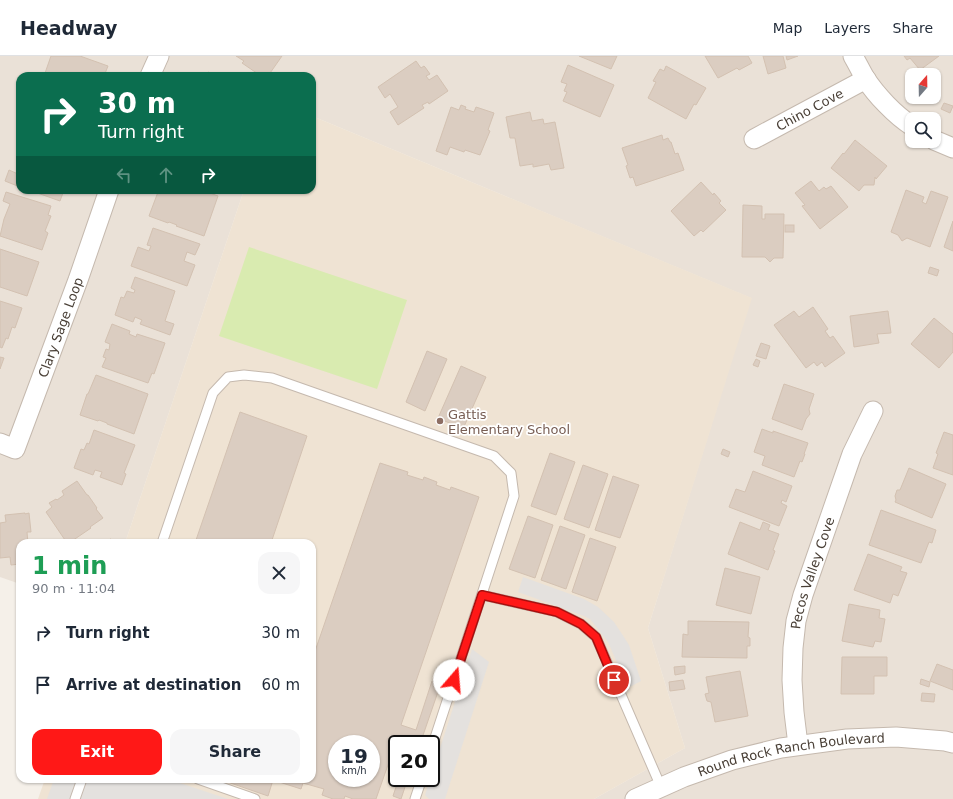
<!DOCTYPE html>
<html lang="en">
<head>
<meta charset="utf-8">
<style>
	body { margin:0; font-family:"DejaVu Sans",sans-serif; background:#f6f6f7; color:#1f2937; height:100vh; display:flex; flex-direction:column; font-size:15px; white-space:nowrap }
	* { box-sizing:border-box; margin:0 }
	p { font-size:13px; color:#747a83 }
	.icon { flex:none; width:22px; height:22px; fill:none; stroke:currentColor; stroke-width:2; stroke-linecap:round; stroke-linejoin:round }
	.map { position:relative; flex:1; overflow:hidden }
	.details { position:absolute; left:16px; top:483px; width:300px; height:244px; display:flex; flex-direction:column; background:#fff; border-radius:12px; box-shadow:0 1px 3px #0004 }
	.details>* { flex:none }
	.banner { position:absolute; left:16px; top:16px; width:300px; height:122px; border-radius:12px; box-shadow:0 1px 3px #0004; background:#0b6e4f; color:#fff; overflow:hidden }
	.needle { width:26px; rotate:20deg }
	.tools { position:absolute; left:905px; top:12px; display:grid; gap:8px }
	.tools a { display:grid; place-items:center; width:36px; height:36px; border-radius:8px; background:#fff; box-shadow:0 1px 3px #0004; font-size:20px }
	.speed { position:absolute; left:328px; top:679px; display:flex; gap:8px; font-size:20px; font-weight:700; text-align:center }
	.speed>* { display:grid; place-content:center; width:52px; height:52px; border-radius:50%; background:#fff; box-shadow:0 1px 3px #0004; line-height:1 }
	.speed small { font-size:10px; font-weight:400 }
	.speed .limit { border:2px solid #111; border-radius:6px; background:#fff; color:#111 }
	.pin { position:absolute; display:grid; place-items:center; width:34px; height:34px; color:#fff; margin:-17px; border:2px solid #fff; border-radius:50%; box-shadow:0 1px 4px #0007 }
	.me { position:absolute; width:44px; margin:-22px; rotate:18deg; stroke-linejoin:round; filter:drop-shadow(0 0 3px #0008) }
	.turn { display:flex; align-items:center; gap:14px; height:84px; padding:0 16px; font-size:18px }
	.turn .icon { width:52px; height:52px; stroke-width:2.5 }
	.turn b { display:block; font-size:28px; line-height:34px }
	.lanes { display:flex; align-items:center; height:38px; padding:0 16px; background:#0003; justify-content:center; gap:20px; direction:ltr }
	.lanes .off { opacity:.35 }
	.round { display:grid; place-items:center; flex:none; width:42px; height:42px; border-radius:12px; background:#f6f6f7 }
	.summary { display:flex; align-items:center; justify-content:space-between; height:68px; padding:0 16px }
	h1 { font-size:24px; font-weight:700; line-height:30px; color:#1e9e55 }
	.action { display:flex; gap:8px; margin-top:auto; padding:8px 16px }
	.action a { flex:1; height:46px; border-radius:12px; background:#ff1817; color:#fff; font-size:16px; font-weight:700; line-height:46px; text-align:center }
	.action a+a { background:#f6f6f7; color:#1f2937 }
	ul { padding:0; list-style:none }
	li { display:flex; align-items:center; gap:12px; height:52px; padding:0 16px }
	li div { flex:1 }
	li b { display:block; font-size:15px }
	li em { font-style:normal }
	header { display:flex; align-items:center; gap:24px; box-sizing:border-box; height:56px; padding:0 20px; background:#fff; border-bottom:1px solid #e0e1e3 }
	header strong { font-size:19px }
	nav { display:flex; gap:22px; margin-inline-start:auto; font-size:14px }
	.map>svg:first-child { display:block }
	.residential { fill:#eae1d7; fill-rule:evenodd }
	.education { fill:#efe3d3; fill-rule:evenodd }
	.green { fill:#d9ebb0 }
	.parking { fill:#e4e1de }
	.building { fill:#dbcdc1; stroke:#d3c1b1; fill-rule:evenodd }
	.lines { fill:none; stroke-linecap:round; stroke-linejoin:round }
	.lane-casing { stroke:#c5b9ae; stroke-width:11 }
	.street-casing { stroke:#c5b9ae; stroke-width:21 }
	.lane { stroke:#fff; stroke-width:9 }
	.street { stroke:#fff; stroke-width:19 }
	.route-casing { stroke:#a6100f; stroke-width:10 }
	.route { stroke:#ff1817; stroke-width:7 }
	.education-dot { fill:#8d6e63; stroke:#fff; stroke-width:1.5 }
	.labels { text-anchor:middle; stroke-width:3.5; stroke-linejoin:round; paint-order:stroke }
	.street-label { font-size:13px; fill:#4a4037; stroke:#fff }
	.education-label { font-size:13px; fill:#785e54; stroke:#fff; text-anchor:start }
</style>
</head>
<body>
<header>
<strong>Headway</strong>
<nav><a>Map</a><a>Layers</a><a>Share</a></nav>
</header>
<div class="map">
<svg width="953" height="743" viewBox="0 0 953 743">
	<rect width="100%" height="100%" fill="#f5f0e9"/>
	<!-- residential -->
	<path class="residential" d="M0 0H953V743H594L685 692 648 572 751 242 312 60V20H20V134H244L125 487H20V528L0 521ZM912 19H934V41H912ZM912 63H934V85H912Z"/>
	<!-- education -->
	<path class="education" d="M312 60 752 242 648 572 685 692 594 743H38L45 723H312V487H125L244 134H312ZM337 688H371V722H337ZM397 688H431V722H397Z"/>
	<!-- green -->
	<polygon class="green" points="249,191 407,244 377,333 219,280"/>
	<!-- parking -->
	<g class="parking">
		<polygon points="523,521 584,543 598,551 614,566 622,578 629,589 641,625 628,632 608,586 590,563 584,560 518,536"/>
		<polygon points="472,593 489,606 445,743 429,743 425,739"/>
		<polygon points="54,723 168,723 228,743 47,743"/>
	</g>
	<!-- building -->
	<g class="building">
		<polygon points="51,0 80,0 108,10 104,20 44,20"/>
		<polygon points="236,0 282,0 268,20 261,20 242,7 244,5"/>
		<polygon points="579,0 617,0 611,13"/>
		<polygon points="705,0 748,0 752,7 739,14 737,12 722,20 718,22"/>
		<polygon points="763,0 783,0 786,12 768,18"/>
		<polygon points="786,0 798,0 787,4"/>
		<polygon points="904,0 939,0 920,14 910,2 907,4"/>
		<polygon points="416,5 421,12 424,10 425,11 430,18 426,20 429,24 437,19 448,35 429,48 428,46 422,49 424,52 398,69 390,56 398,51 390,38 385,42 378,31"/>
		<polygon points="568,9 614,29 600,61 563,45 567,36 564,35 567,28 561,26"/>
		<polygon points="666,10 706,32 696,49 694,48 686,63 648,42 656,26 653,25 660,13 664,15"/>
		<polygon points="208,16 218,20 206,20"/>
		<polygon points="944,47 953,50 950,57 941,53"/>
		<polygon points="461,49 466,51 465,53 474,56 476,51 494,57 488,74 490,75 480,99 465,94 464,96 450,91 447,99 436,95 451,51 459,54"/>
		<polygon points="530,56 532,65 543,63 544,68 555,66 564,112 551,114 549,108 533,111 533,108 520,110 515,82 510,82 506,61"/>
		<polygon points="662,79 663,84 668,82 670,86 671,86 675,98 678,97 684,114 636,130 633,121 630,122 626,110 628,109 622,92"/>
		<polygon points="855,84 887,110 876,123 875,121 874,129 864,129 859,135 831,112 843,97 844,98"/>
		<polygon points="20,113 20,131 5,125 9,114 18,118"/>
		<polygon points="811,125 819,135 824,131 826,133 831,130 848,151 820,173 802,150 805,149 795,137"/>
		<polygon points="701,126 713,139 714,137 721,145 719,147 726,154 703,176 701,174 694,180 671,155"/>
		<polygon points="29,134 64,134 60,145"/>
		<polygon points="160,134 202,134 218,140 204,180 176,170 177,169 169,166 168,167 149,160 158,136 159,136"/>
		<polygon points="906,134 924,141 922,146 926,148 931,135 948,141 930,191 907,182 902,185 898,179 891,176"/>
		<polygon points="6,136 51,150 48,159 51,160 45,175 48,177 42,194 0,180 4,163 10,148 3,145"/>
		<polygon points="743,149 762,150 762,163 765,163 765,158 784,158 783,202 774,202 770,206 765,201 742,201"/>
		<polygon points="953,165 953,195 944,191"/>
		<rect x="785" y="169" width="9" height="7"/>
		<polygon points="153,172 200,188 195,199 187,196 184,205 195,209 187,230 131,210 138,191 149,195 151,190 147,189"/>
		<polygon points="0,193 39,206 27,240 0,231"/>
		<polygon points="930,211 939,214 937,220 928,217"/>
		<polygon points="135,221 175,235 165,265 174,268 170,279 140,268 142,264 135,261 133,266 115,259 121,241 124,242 127,235 134,237 135,234 131,232"/>
		<polygon points="0,245 22,252 15,272 12,271 8,283 6,282 2,292 0,291"/>
		<polygon points="813,251 828,273 825,275 830,282 833,280 845,297 825,311 822,306 817,310 814,306 806,312 774,269 794,255 799,261"/>
		<polygon points="888,255 891,277 877,278 879,287 854,291 850,260"/>
		<polygon points="934,262 953,278 953,296 939,312 911,288"/>
		<polygon points="112,268 130,275 129,278 136,281 137,278 165,287 154,318 152,317 148,327 102,311 106,302 103,301 106,293 109,294 110,288 105,286"/>
		<polygon points="761,287 770,290 766,303 756,300"/>
		<polygon points="427,295 447,303 425,355 406,346"/>
		<polygon points="0,301 4,302 0,313"/>
		<polygon points="756,303 760,305 758,311 753,309"/>
		<polygon points="461,310 486,321 463,373 438,362"/>
		<polygon points="96,319 148,338 134,378 107,368 107,367 99,364 98,365 80,359 87,338 88,338"/>
		<polygon points="784,328 814,338 809,353 810,358 806,363 802,374 772,363"/>
		<polygon points="240,356 307,380 271,487 195,487"/>
		<polygon points="762,373 773,377 773,375 808,387 804,398 805,398 802,406 800,405 794,421 762,409 765,400 754,396"/>
		<polygon points="94,374 135,389 124,417 126,418 122,429 100,421 102,416 95,414 93,419 74,412 81,393 84,394 87,387 89,388"/>
		<polygon points="944,376 953,379 953,419 933,412 938,398 936,397"/>
		<polygon points="723,393 730,396 728,401 721,398"/>
		<polygon points="550,397 575,406 556,459 531,450"/>
		<path d="M380 407 408 416 407 419 423 424 424 421 437 426 436 429 450 434 451 431 479 441 401 669 416 674 432 625 441 627 420 688H402L396 686 376 743H353L345 740 344 743H333L322 739 324 733 303 727 301 733 273 724 268 740 219 723H246L253 726 254 723H312V601H313ZM337 688H371V722H337Z"/>
		<polygon points="583,409 608,418 589,472 564,463"/>
		<polygon points="909,412 946,428 932,462 895,446 896,444 895,440 897,434 900,434"/>
		<polygon points="753,415 792,430 786,446 782,444 781,447 787,450 779,470 729,451 736,433 745,436"/>
		<polygon points="613,420 639,429 620,482 595,474"/>
		<polygon points="77,425 87,439 88,439 97,452 96,453 103,462 90,471 91,472 69,487 67,487 46,456 52,451 49,447 56,443 57,444 64,439 62,435"/>
		<polygon points="881,454 936,474 932,487 929,486 921,507 869,489"/>
		<polygon points="25,457 25,458 29,457 31,476 27,476 28,487 20,487 20,508 11,509 10,501 0,502 0,467 6,466 5,459"/>
		<polygon points="528,460 553,469 535,522 509,513"/>
		<polygon points="740,466 760,474 763,466 770,469 768,474 779,478 773,494 775,495 768,514 728,498"/>
		<polygon points="560,470 585,479 566,533 541,524"/>
		<polygon points="590,482 616,491 597,545 572,536"/>
		<polygon points="110,483 121,487 108,487"/>
		<polygon points="868,498 902,511 900,515 907,517 898,540 893,538 890,547 854,534"/>
		<polygon points="725,512 760,521 751,558 716,549"/>
		<polygon points="849,548 880,554 879,562 885,563 881,586 875,585 873,591 842,585"/>
		<polygon points="688,565 749,566 748,581 750,582 750,590 747,590 747,602 682,601 683,578 688,579"/>
		<polygon points="842,601 887,601 887,620 874,620 874,638 841,638"/>
		<polygon points="937,608 953,614 953,634 930,625"/>
		<polygon points="685,610 685,617 675,619 674,611"/>
		<polygon points="740,615 748,660 715,666 711,646 707,645 705,638 709,637 706,621"/>
		<polygon points="921,623 930,626 929,631 920,628"/>
		<polygon points="683,624 685,633 670,635 669,626"/>
		<polygon points="922,637 935,638 934,646 921,645"/>
		<polygon points="399,722 408,722 401,743 393,740"/>
	</g>
	<g class="lines">
		<!-- lane casing -->
		<g class="lane-casing">
			<g id="lane">
				<polyline points="162,487 213,337 228,321 244,319 272,322 494,400 511,417 514,440 431,694"/>
				<polyline points="482,539 557,556 581,568 596,581 661,731"/>
				<polyline points="198,723 255,743"/>
				<polyline points="75,743 82,723"/>
				<polyline points="415,743 422,722"/>
			</g>
		</g>
		<!-- street casing -->
		<g class="street-casing">
			<g id="street">
				<path d="M853 0C857 7 861 15 865 22 876 39 895 59 912 70"/>
				<polyline points="150,20 159,0"/>
				<path id="s1" d="M754 83 866 23"/>
				<polyline points="934,84 953,92"/>
				<path id="s2" d="M0 387 15 393 78 224 109 134"/>
				<path id="s3" d="M798 689 794 656 792 624 793 592 796 565 803 539 852 398 873 355"/>
				<path id="s4" d="M635 743 684 721 732 704 781 692 847 683 896 681 945 685 953 687"/>
			</g>
		</g>
		<!-- lane -->
		<use href="#lane" class="lane"/>
		<!-- street -->
		<use href="#street" class="street"/>
	</g>
	<g class="lines">
		<!-- route casing -->
		<g class="route-casing">
			<polyline id="route" points="454,624 482,539 557,556 581,568 596,581 614,624"/>
		</g>
		<!-- route -->
		<use href="#route" class="route"/>
	</g>
	<!-- markers -->
	<circle class="education-dot" cx="440" cy="365" r="4"/>
	<g class="labels">
		<!-- street labels -->
		<g class="street-label">
			<text dy="5" stroke="none"><textPath href="#s1" startOffset="63">Chino Cove</textPath></text>
			<text dy="5" stroke="none"><textPath href="#s2" startOffset="146">Clary Sage Loop</textPath></text>
			<text dy="5" stroke="none"><textPath href="#s3" startOffset="175">Pecos Valley Cove</textPath></text>
			<text dy="5" stroke="none"><textPath href="#s4" startOffset="164">Round Rock Ranch Boulevard</textPath></text>
		</g>
		<!-- education labels -->
		<g class="education-label">
			<text x="448" y="363">Gattis<tspan x="448" dy="15">Elementary School</tspan></text>
		</g>
	</g>
</svg>
<div class="tools">
<a><svg class="needle" viewBox="-14 -14 28 28"><path d="M0-13l5 13h-10z" fill="#e53935"/><path d="M0 13l5-13h-10z" fill="#747a83"/></svg></a>
<a><svg class="icon" aria-label="search" viewBox="0 0 24 24"><circle cx="10" cy="10" r="6"/><path d="M15 15l6 6"/></svg></a>
</div>
<div class="speed"><div>19<small>km/h</small></div><div class="limit">20</div></div>
<div class="pin" style="left:614px;top:624px;background:#d93025"><svg class="icon" aria-label="arrive" viewBox="0 0 24 24"><path d="M6 21V4h12l-3 4 3 4H6"/></svg></div>
<svg class="me" style="left:454px;top:624px" viewBox="-20 -20 40 40"><circle r="19" fill="#fff"/><path d="M0-13L10 11 0 6-10 11z" fill="#ff1817"/></svg>
<div class="banner">
<div class="turn"><svg class="icon" aria-label="right" viewBox="0 0 24 24"><path d="M7 20v-9h11M14 6l5 5-5 5"/></svg><div><b>30 m</b>Turn right</div></div>
<div class="lanes"><svg class="icon off" aria-label="left" viewBox="0 0 24 24"><path d="M17 20v-9H6M10 6l-5 5 5 5"/></svg><svg class="icon off" aria-label="ahead" viewBox="0 0 24 24"><path d="M12 20V5M6 11l6-6 6 6"/></svg><svg class="icon" aria-label="right" viewBox="0 0 24 24"><path d="M7 20v-9h11M14 6l5 5-5 5"/></svg></div>
</div>
<section class="details">
<div class="summary"><div><h1>1 min</h1><p>90 m · 11:04</p></div><a class="round"><svg class="icon" aria-label="close" viewBox="0 0 24 24"><path d="M6 6l12 12M18 6L6 18"/></svg></a></div>
<ul>
<li><svg class="icon" aria-label="right" viewBox="0 0 24 24"><path d="M7 20v-9h11M14 6l5 5-5 5"/></svg><div><b>Turn right</b></div><em>30 m</em></li>
<li><svg class="icon" aria-label="arrive" viewBox="0 0 24 24"><path d="M6 21V4h12l-3 4 3 4H6"/></svg><div><b>Arrive at destination</b></div><em>60 m</em></li>
</ul>
<div class="action"><a>Exit</a><a>Share</a></div>
</section>
</div>
</body>
</html>
